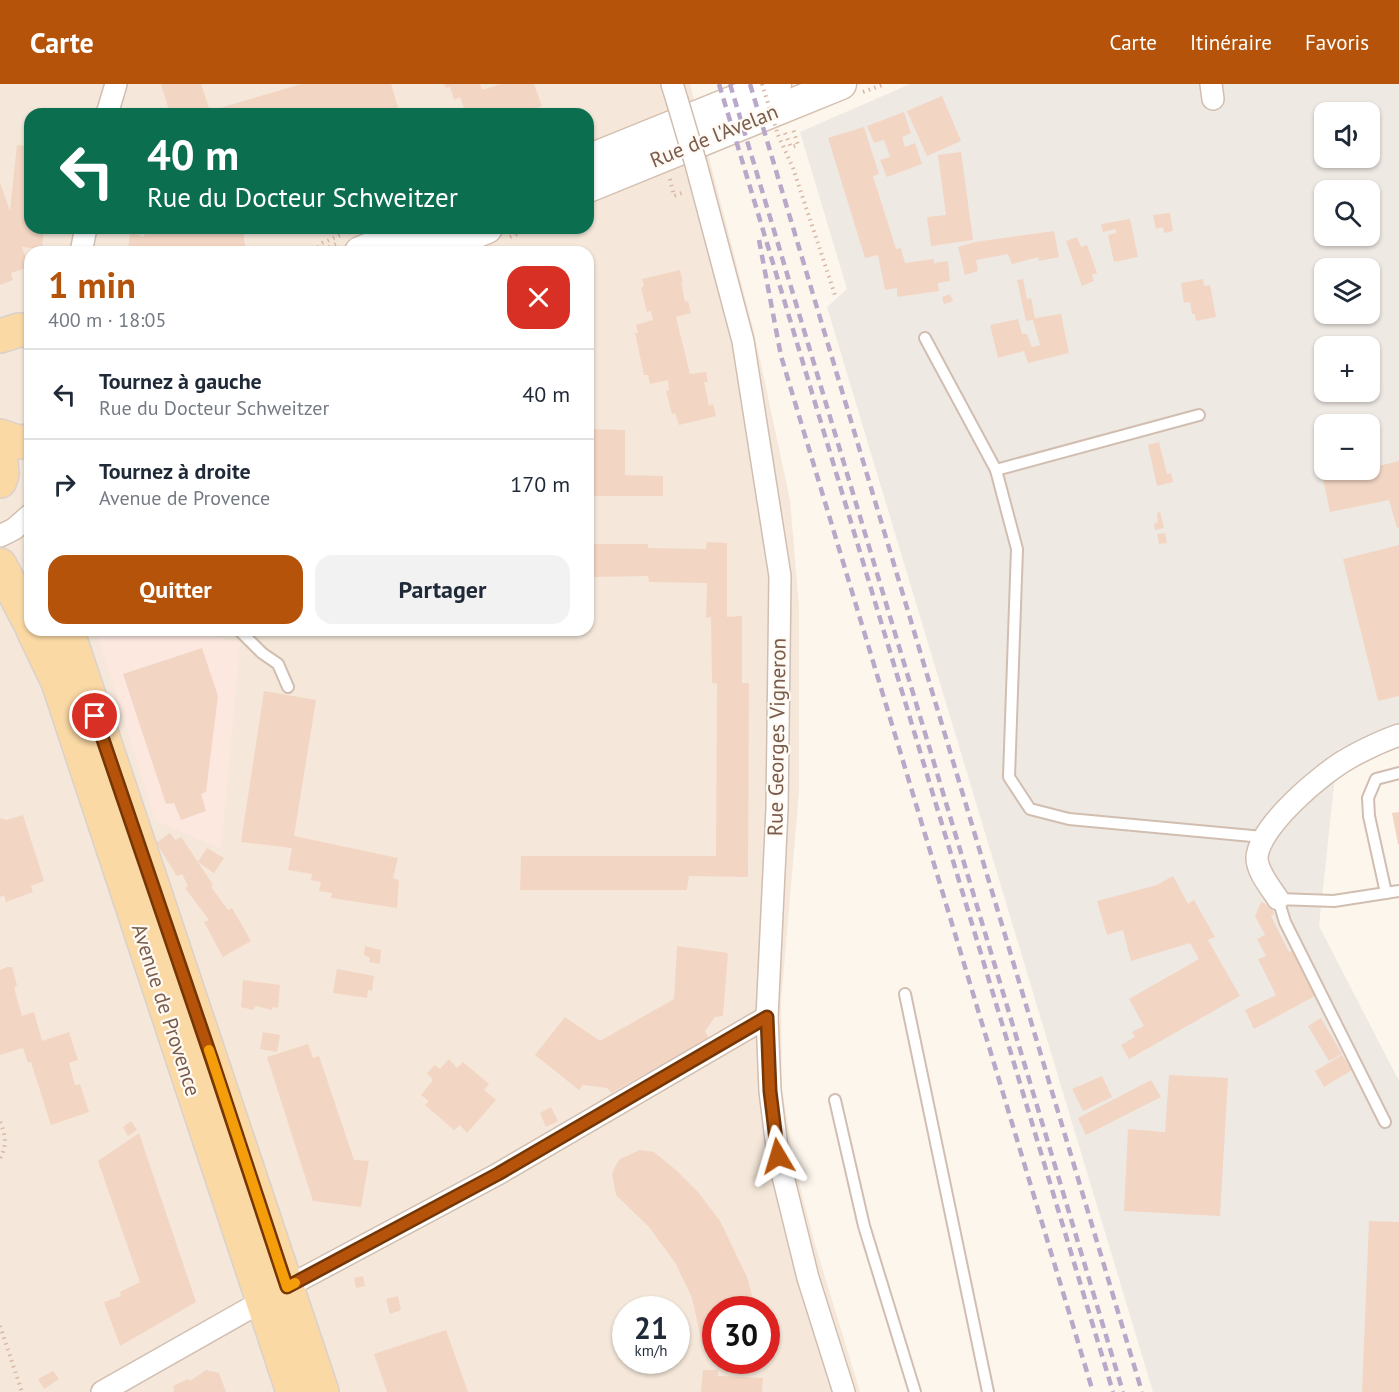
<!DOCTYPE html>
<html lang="fr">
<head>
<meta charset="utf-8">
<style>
	body { margin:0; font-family:"PT Sans",sans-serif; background:#f2f2f3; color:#1f2937; height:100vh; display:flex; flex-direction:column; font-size:22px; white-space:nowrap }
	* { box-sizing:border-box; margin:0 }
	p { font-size:20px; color:#747a83 }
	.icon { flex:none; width:33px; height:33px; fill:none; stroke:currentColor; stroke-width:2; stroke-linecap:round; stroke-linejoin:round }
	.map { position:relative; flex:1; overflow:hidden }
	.side { position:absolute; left:24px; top:162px; width:570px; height:390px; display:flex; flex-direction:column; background:#fff; border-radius:18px; box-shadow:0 2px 4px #0004 }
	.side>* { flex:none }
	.top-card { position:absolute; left:24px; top:24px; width:570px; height:126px; border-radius:18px; box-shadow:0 2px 4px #0004; background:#0b6e4f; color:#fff; overflow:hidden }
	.controls { position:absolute; left:1314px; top:18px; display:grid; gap:12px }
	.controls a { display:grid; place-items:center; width:66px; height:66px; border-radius:12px; background:#fff; box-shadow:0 2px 4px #0004; font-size:30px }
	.speed { position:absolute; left:612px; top:1212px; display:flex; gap:12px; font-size:30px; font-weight:700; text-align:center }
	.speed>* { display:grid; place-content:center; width:78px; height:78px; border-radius:50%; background:#fff; box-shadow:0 2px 4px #0004; line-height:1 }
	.speed small { font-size:15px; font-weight:400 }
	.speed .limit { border:9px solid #d22; background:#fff; color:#111 }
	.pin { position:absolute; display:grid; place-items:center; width:51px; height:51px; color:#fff; margin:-26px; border:3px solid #fff; border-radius:50%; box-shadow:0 2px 6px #0007 }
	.me { position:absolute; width:66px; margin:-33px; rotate:353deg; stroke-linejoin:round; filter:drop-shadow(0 0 4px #0008) }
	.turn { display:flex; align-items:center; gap:21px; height:126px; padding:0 24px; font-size:27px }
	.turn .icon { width:78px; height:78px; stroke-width:2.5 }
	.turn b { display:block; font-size:42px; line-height:51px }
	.round { display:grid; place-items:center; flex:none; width:63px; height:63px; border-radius:18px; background:#f2f2f3 }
	.summary { display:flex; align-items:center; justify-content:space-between; height:102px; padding:0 24px }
	h1 { font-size:36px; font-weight:700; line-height:45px; color:#b45309 }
	.button { display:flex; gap:12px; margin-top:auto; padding:12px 24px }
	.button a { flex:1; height:69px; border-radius:18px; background:#b45309; color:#fff; font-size:24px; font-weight:700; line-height:69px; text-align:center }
	.button a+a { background:#f2f2f3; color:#1f2937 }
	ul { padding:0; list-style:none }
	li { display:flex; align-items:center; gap:18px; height:90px; padding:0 24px; border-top:2px solid #e0e1e3 }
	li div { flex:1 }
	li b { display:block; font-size:22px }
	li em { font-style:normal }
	header { display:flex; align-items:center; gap:36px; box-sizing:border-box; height:84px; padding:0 30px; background:#b45309; color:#fff }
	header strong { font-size:28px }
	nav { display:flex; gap:33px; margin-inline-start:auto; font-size:21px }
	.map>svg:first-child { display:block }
	.residential { fill:#f5e8da; fill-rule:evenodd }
	.commercial { fill:#fde8e0 }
	.industrial { fill:#efe9e4; fill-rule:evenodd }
	.building { fill:#f3d5c3 }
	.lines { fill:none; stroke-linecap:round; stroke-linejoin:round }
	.service-casing { stroke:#d1beb0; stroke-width:14 }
	.minor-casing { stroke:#d1beb0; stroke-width:24 }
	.secondary-casing { stroke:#d6c0b0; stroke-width:33 }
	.primary-casing { stroke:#dad1cd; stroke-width:36 }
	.path { stroke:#d9b8a5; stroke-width:4; stroke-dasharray:1.5 4.5; stroke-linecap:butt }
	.service { stroke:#fff; stroke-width:10 }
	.minor { stroke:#fff; stroke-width:21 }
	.secondary { stroke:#fff; stroke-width:30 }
	.primary { stroke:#fbd9a5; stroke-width:33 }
	.rail { stroke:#b9a8c9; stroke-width:4.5; stroke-dasharray:9 6; stroke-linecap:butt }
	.minor-bridge-casing { stroke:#d1beb0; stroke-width:24; stroke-linecap:butt }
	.path-bridge { stroke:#d9b8a5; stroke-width:4; stroke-dasharray:1.5 4.5; stroke-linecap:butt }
	.minor-bridge { stroke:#fff; stroke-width:21 }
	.route-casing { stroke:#753606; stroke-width:15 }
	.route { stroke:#b45309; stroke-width:10 }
	.slow { stroke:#f59e0b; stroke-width:10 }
	.labels { text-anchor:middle; stroke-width:4.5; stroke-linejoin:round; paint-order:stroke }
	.street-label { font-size:21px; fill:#7a5c4d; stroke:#fffaf3 }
</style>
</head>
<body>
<header>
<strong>Carte</strong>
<nav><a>Carte</a><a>Itinéraire</a><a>Favoris</a></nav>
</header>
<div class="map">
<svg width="1399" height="1308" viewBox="0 0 1399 1308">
	<rect width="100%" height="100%" fill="#fdf6ec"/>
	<!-- residential -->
	<path class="residential" d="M0 0H690L754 248 790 416 799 522V708L781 918 782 1004 794 1079 814 1157 860 1308H0ZM30 30H588V144H30ZM30 168H588V546H30ZM626 1226H676V1276H626ZM716 1226H766V1276H716Z"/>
	<!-- commercial -->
	<polygon class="commercial" points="96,546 189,546 240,559 221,765 155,736"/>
	<!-- industrial -->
	<path class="industrial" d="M910 0H1399V643L1338 665 1319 842 1399 997V1308H1153L827 223 847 205 800 48ZM1324 28H1370V74H1324ZM1324 106H1370V152H1324ZM1324 184H1370V230H1324ZM1324 262H1370V308H1324ZM1324 340H1370V386H1324Z"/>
	<!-- building -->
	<g class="building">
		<polygon points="161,0 201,0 210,27 301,0 391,0 400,30 170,30"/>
		<polygon points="444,0 480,0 482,6 501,0 534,0 542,22 518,30 466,30 460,13 454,16 450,3 446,4"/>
		<polygon points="942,12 961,57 927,72 907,27"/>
		<polygon points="904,28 911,49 902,53 905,63 915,59 922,80 887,93 880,76 890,73 884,56 874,59 867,42"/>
		<polygon points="864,43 879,90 873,92 896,165 901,164 905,179 934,175 934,179 948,177 950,197 938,199 939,207 897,213 897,204 885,206 878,171 865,174 828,54"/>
		<polygon points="17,61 30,62 30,144 44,144 42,165 22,163 29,183 11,189 13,196 0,201 0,99 10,127"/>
		<polygon points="961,68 973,156 931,162 927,133 946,131 938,71"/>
		<polygon points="1170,129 1173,147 1164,149 1163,143 1156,145 1153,131"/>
		<polygon points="1130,135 1138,173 1114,178 1108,151 1116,149 1116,145 1103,148 1101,140"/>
		<polygon points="142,144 243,144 245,162 231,168 128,168 130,147 143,153 147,148"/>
		<polygon points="1054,147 1059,173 1039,177 1038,173 1012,180 1008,170 976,176 978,187 965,191 958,163 975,158"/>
		<polygon points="1077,153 1081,163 1087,161 1097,189 1092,191 1094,197 1082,202 1066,157"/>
		<polygon points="680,186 683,198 681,198 685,218 688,217 691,229 676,233 690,290 706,288 708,298 704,298 709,322 713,320 716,332 679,341 675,329 672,330 666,307 669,306 668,296 650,300 648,291 644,291 635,249 638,249 636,241 653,236 651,227 647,228 641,204 644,202 642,195"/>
		<polygon points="1023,195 1027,215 1031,214 1035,234 1061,230 1069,269 1028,279 1024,267 998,274 990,241 1018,235 1022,250 1027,250 1032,263 1040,261 1033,236 1026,237 1017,196"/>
		<polygon points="1203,195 1204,202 1210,201 1216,233 1196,237 1195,230 1192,230 1190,218 1184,219 1181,199"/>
		<polygon points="950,210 953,217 944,220 942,213"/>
		<polygon points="592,345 625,346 625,391 663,392 663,412 588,412 588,392 591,391"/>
		<polygon points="1159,358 1167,390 1171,389 1173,398 1157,402 1148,361"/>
		<polygon points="1399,377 1399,443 1397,444 1389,416 1330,428 1323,395 1362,386 1370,386 1370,384"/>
		<polygon points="1160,428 1164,444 1155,446 1154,440 1158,438 1157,429"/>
		<polygon points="1165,449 1167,459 1159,460 1157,450"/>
		<polygon points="588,451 591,460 648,460 648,464 706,465 707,458 727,459 727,533 742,532 742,599 749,599 748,793 689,792 687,806 520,806 521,772 716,772 717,600 712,599 711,533 706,534 707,499 649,498 648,492 591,493 591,489 588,489"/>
		<polygon points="1399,461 1399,612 1378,617 1343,475"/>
		<polygon points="202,564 218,612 206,708 201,710 206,727 181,736 174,719 166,720 123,590"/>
		<polygon points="264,607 316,616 294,752 398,774 393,794 399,796 397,824 331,814 332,809 319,807 321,798 311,796 312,790 288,786 292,764 241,758"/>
		<polygon points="1399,728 1399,760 1398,760 1392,729"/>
		<polygon points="23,731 44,797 31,802 33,808 6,818 4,811 0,813 0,734 6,736"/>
		<polygon points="170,749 175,756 181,753 198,778 207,764 224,774 214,789 198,778 213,801 211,803 228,826 232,824 251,857 223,873 204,838 209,836 185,804 188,802 182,790 177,792 156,759"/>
		<polygon points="1173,792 1188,820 1194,816 1215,853 1208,856 1240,912 1129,975 1121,961 1135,953 1132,948 1144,942 1129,915 1199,875 1190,859 1131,877 1123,846 1107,851 1097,817 1157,801"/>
		<polygon points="1261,818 1271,822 1274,830 1271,832 1289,868 1293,866 1315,912 1254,945 1245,926 1276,911 1258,875 1266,872 1257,855 1265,851 1255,832"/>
		<polygon points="365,862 381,866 380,880 369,878 370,874 364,871"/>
		<polygon points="677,862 728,869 723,932 715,933 705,947 709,955 611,1009 607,1004 583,1001 579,1006 535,971 565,933 600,957 674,915"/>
		<polygon points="7,883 12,883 17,901 14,904 22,932 34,928 42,957 69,948 78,976 69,979 75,1001 80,1000 89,1028 51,1041 31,978 28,979 23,964 0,971 0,886"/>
		<polygon points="337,885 374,892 372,907 368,906 367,914 333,909"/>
		<polygon points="243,896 280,901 278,924 273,923 272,926 256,922 253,926 241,923"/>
		<polygon points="1321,934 1342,970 1329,977 1308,942"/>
		<polygon points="263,948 280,951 277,968 260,965"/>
		<polygon points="308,960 313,974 319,972 354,1076 369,1077 361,1123 313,1117 267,973"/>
		<polygon points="1342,971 1352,986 1324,1003 1315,987"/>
		<polygon points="449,975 457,984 463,978 489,1000 484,1006 496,1016 467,1049 460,1041 454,1046 425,1021 429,1017 421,1011 433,996 427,989 435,981 440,985"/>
		<polygon points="1169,991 1228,994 1220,1132 1124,1127 1128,1045 1165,1048"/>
		<polygon points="1102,992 1112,1013 1083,1027 1072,1005"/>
		<polygon points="1151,996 1161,1013 1086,1051 1078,1034"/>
		<polygon points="551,1023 558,1037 546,1043 540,1029"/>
		<polygon points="131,1037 137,1046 128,1052 123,1043"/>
		<polygon points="139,1049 196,1218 120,1262 104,1218 121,1212 120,1208 140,1198 98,1077"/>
		<polygon points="640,1066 654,1068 676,1086 698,1108 720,1137 747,1193 756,1226 716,1226 716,1258 702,1259 692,1214 676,1180 649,1143 616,1111 612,1090 616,1081 620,1075"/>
		<polygon points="1369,1137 1399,1138 1399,1308 1362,1308"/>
		<polygon points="363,1192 365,1202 356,1204 354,1194"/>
		<polygon points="398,1212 401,1226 390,1230 386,1215"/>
		<polygon points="446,1246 468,1308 387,1308 374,1270"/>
		<polygon points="206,1286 219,1289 226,1308 174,1308 173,1302 188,1295 190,1297"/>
		<polygon points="703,1286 718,1286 718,1292 763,1294 762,1308 701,1308"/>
		<polygon points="53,1287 59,1295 44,1305 38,1295"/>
	</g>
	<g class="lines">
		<!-- service casing -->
		<g class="service-casing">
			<g id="service">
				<polyline points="925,254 996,386 1017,465 1009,693 1030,725 1069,735 1263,753"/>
				<polyline points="996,386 1199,331"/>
				<polyline points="239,546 262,569 278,580 288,603"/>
				<polyline points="1386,809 1369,732 1368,714 1376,695 1399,689"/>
				<polyline points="905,910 988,1308"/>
				<polyline points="835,1016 864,1142 915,1308"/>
				<polyline points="1385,1038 1285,838 1278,815 1334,817 1399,807"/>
			</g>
		</g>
		<!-- minor casing -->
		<g class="minor-casing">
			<g id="minor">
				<polyline points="672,0 677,16"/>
				<polyline points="1211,0 1213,15"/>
				<polyline points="107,30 116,0"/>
				<polyline points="696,80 743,257 780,492 777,725 767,933 770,1007 778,1072 808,1194 844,1308"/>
				<polyline points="81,168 86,144"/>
				<polyline points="0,452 14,445 30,431"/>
				<path d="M1278 815C1271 804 1257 788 1257 774 1258 743 1322 689 1349 674 1365 665 1382 657 1399 651"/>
				<polyline points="102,1308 296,1198 498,1090 767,933"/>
			</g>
		</g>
		<!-- secondary casing -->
		<g class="secondary-casing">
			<g id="secondary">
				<polyline points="588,76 776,0"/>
				<polyline points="588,103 841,0"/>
				<polyline points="360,168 420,144"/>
				<polyline points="428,168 487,144"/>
			</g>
		</g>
		<!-- primary casing -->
		<g class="primary-casing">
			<g id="primary">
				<polyline points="0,252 19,246 30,247"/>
				<polyline points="0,352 18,358 30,357"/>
				<polyline points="0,368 2,390 0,397"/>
				<polyline points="0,481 30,539"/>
				<polyline points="33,546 58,598 293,1308"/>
				<polyline points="67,546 322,1308"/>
			</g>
		</g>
		<!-- path -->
		<g class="path">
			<polyline points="863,8 885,0"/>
			<polyline points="785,49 791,63 798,61 793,45"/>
			<polyline points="778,51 793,84 835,211"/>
			<polyline points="670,95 674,112 682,109"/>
			<polyline points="510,147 518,144"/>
			<polyline points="510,153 531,144"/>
			<polyline points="314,168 322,159 341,151"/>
			<polyline points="318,168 336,160"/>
			<polyline points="326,168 337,163"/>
			<path d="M0 1038C6 1050 7 1063 0 1074"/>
			<polyline points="0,1242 22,1308"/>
		</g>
		<!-- service -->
		<use href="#service" class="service"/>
		<!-- minor -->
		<use href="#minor" class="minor"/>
		<!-- secondary -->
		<use href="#secondary" class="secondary"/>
		<!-- primary -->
		<use href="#primary" class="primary"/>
		<!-- rail -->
		<g class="rail">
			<polyline points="719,0 1113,1308"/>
			<polyline points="730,0 1123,1308"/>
			<polyline points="750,0 1142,1308"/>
			<polyline points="759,156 781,272 1093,1308"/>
		</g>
		<!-- minor-bridge casing -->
		<g class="minor-bridge-casing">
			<polyline id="minor-bridge" points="677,16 696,80"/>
		</g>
		<!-- path-bridge -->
		<polyline class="path-bridge" points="762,0 778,51"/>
		<!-- minor-bridge -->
		<use href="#minor-bridge" class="minor-bridge"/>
	</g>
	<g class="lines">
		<!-- route casing -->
		<g class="route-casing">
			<polyline id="route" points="95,632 212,976 287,1203 498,1090 767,933 770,1007 778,1072"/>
		</g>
		<!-- route -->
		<use href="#route" class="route"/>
		<!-- slow -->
		<polyline class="slow" points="209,966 287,1203 295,1199"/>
	</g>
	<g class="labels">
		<!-- street labels -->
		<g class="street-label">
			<text transform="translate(714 52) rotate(-22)" y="7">Rue de l'Avelan</text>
			<text transform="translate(777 653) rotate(-89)" y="7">Rue Georges Vigneron</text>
			<text transform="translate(166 926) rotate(72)" y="7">Avenue de Provence</text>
		</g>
	</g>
</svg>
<div class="controls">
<a><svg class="icon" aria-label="sound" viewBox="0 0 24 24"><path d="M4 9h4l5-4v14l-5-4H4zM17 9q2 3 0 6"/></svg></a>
<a><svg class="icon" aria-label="search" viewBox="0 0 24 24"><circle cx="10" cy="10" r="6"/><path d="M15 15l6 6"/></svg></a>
<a><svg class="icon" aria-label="layers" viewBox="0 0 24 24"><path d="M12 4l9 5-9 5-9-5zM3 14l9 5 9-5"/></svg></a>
<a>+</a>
<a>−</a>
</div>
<div class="speed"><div>21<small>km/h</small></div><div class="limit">30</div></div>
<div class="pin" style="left:95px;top:632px;background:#d93025"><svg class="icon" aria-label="arrive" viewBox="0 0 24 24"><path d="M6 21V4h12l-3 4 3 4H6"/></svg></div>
<svg class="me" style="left:778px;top:1072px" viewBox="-20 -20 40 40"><path d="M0-17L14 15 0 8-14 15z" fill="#b45309" stroke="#fff" stroke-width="4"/></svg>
<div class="top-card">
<div class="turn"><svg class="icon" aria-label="left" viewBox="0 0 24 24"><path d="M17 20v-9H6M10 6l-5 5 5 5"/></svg><div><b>40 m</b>Rue du Docteur Schweitzer</div></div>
</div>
<section class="side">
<div class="summary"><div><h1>1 min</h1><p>400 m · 18:05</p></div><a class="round" style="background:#d93025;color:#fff"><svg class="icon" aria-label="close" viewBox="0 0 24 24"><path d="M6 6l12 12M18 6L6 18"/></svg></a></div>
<ul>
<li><svg class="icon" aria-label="left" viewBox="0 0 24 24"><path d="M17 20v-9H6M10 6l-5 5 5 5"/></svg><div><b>Tournez à gauche</b><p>Rue du Docteur Schweitzer</p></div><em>40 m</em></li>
<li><svg class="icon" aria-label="right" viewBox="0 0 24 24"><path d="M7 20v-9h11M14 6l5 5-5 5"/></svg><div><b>Tournez à droite</b><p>Avenue de Provence</p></div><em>170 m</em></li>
</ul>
<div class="button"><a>Quitter</a><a>Partager</a></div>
</section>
</div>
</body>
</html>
